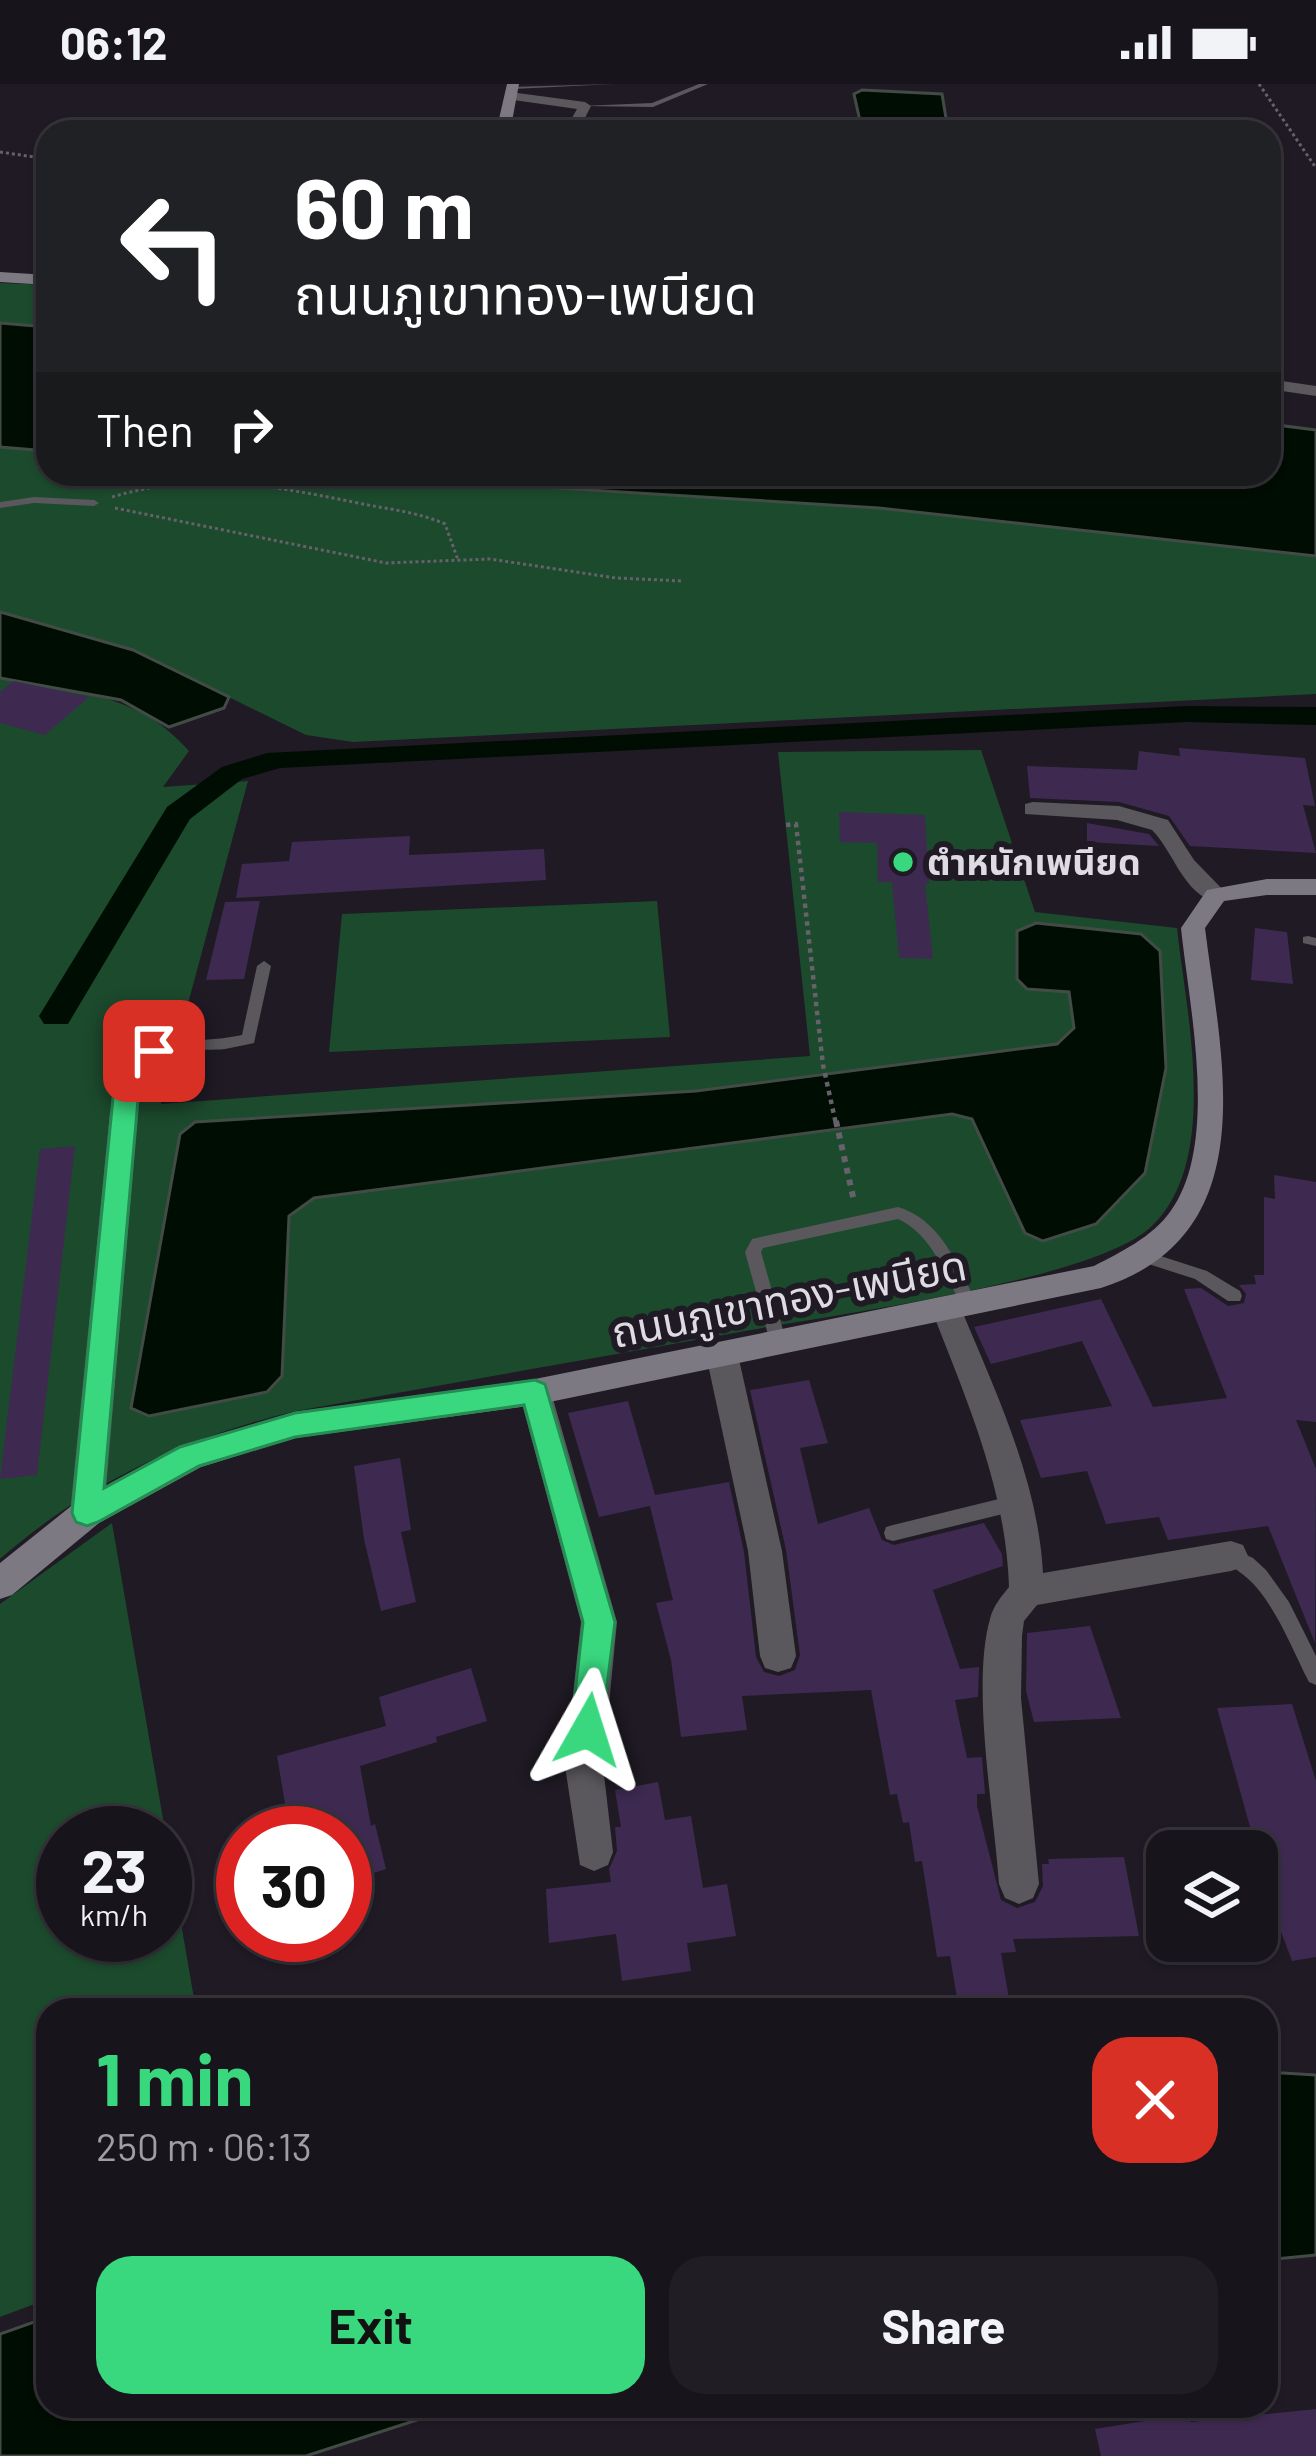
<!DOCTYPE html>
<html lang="en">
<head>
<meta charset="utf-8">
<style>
	body { margin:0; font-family:Barlow,"Noto Sans Thai",sans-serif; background:#201d24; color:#f1f3f6; height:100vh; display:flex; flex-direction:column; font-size:45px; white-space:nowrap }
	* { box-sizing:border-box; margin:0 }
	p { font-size:39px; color:#9e9ea3 }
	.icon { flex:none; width:66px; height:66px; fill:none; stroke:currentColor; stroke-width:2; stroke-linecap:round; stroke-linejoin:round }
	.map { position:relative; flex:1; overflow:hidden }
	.side { position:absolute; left:36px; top:1914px; width:1242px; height:420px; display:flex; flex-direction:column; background:#17141b; border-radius:36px; box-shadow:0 3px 9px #0004,0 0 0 3px #36333a }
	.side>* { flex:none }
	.guide { position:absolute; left:36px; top:36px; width:1245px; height:366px; border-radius:36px; box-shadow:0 3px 9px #0004,0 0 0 3px #36333a; background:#202124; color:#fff; overflow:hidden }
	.tools { position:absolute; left:1146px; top:1746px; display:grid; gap:24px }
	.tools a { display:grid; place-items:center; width:132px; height:132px; border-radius:24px; background:#17141b; box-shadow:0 3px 9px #0004,0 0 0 3px #36333a; font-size:60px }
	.speed { position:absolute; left:36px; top:1722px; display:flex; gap:24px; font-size:60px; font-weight:700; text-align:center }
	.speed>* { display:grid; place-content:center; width:156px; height:156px; border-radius:50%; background:#17141b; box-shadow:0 3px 9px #0004,0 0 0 3px #36333a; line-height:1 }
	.speed small { font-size:30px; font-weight:400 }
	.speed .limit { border:18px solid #d22; background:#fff; color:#111 }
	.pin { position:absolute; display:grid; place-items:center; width:102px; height:102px; color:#fff; margin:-51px; border-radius:24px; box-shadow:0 6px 18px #0006 }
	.me { position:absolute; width:132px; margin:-66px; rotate:6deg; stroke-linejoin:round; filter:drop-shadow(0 0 9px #0008) }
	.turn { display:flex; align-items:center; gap:42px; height:252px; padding:0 60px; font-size:54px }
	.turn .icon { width:156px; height:156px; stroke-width:2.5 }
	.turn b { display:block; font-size:84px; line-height:102px }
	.then { display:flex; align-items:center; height:114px; padding:0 60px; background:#0003; gap:24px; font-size:45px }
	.round { display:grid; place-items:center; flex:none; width:126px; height:126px; border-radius:36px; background:#201d24 }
	.head { display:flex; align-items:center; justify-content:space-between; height:204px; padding:0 60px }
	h1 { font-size:72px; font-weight:700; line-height:90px; color:#39d87f }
	.cta { display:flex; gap:24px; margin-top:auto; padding:24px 60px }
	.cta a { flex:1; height:138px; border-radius:36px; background:#39d87f; color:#111; font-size:48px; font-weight:700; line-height:138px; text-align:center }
	.cta a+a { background:#201d24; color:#f1f3f6 }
	.status { display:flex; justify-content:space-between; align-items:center; height:84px; padding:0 60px; background:#17141b; direction:ltr }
	.status svg { height:33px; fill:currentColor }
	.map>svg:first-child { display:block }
	.green { fill:#1c4a2d; fill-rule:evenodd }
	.water { fill:#000d02; stroke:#434b46; stroke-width:3 }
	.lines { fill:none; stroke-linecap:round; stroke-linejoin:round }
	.canal { fill:#000d02; fill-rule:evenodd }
	.building { fill:#3e2a51 }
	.path-far2 { stroke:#66616a; stroke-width:3; stroke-dasharray:3 3; stroke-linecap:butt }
	.path-far1 { stroke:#66616a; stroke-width:4.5; stroke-dasharray:4.5 4.5; stroke-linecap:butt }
	.path { stroke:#66616a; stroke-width:6; stroke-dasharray:6 6; stroke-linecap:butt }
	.lane { fill:#5a575d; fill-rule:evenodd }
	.street { fill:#5a575d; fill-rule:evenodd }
	.secondary { fill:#7d7982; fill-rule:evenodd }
	.route { fill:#39d87f; stroke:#258c53; stroke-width:3 }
	.poi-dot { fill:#39d87f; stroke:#1f1a24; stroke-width:4.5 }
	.labels { text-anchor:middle; stroke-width:12; stroke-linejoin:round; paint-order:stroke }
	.far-poi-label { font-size:36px; font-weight:bold; fill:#dfdbe3; stroke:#1f1a24; text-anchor:start }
	.street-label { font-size:42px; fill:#dfdbe3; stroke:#1f1a24 }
</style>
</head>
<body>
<div class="status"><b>06:12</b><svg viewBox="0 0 49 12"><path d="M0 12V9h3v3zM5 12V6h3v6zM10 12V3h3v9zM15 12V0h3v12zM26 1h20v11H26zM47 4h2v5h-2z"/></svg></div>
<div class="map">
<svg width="1316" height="2372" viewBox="0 0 1316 2372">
	<rect width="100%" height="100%" fill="#1f1a24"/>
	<!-- green -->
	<g class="green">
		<polygon points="0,199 48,201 48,243 0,239"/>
		<polygon points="0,363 48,367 48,390 332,390 879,424 1316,471 1316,610 353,658 306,651 133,566 0,528"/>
		<path d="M0 594C74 609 137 607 189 667L163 703 248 697 161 1020 810 972 778 668 981 666 1035 828 1177 844C1186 929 1221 1075 1152 1142 1096 1196 837 1230 751 1246 600 1273 448 1300 296 1327 184 1354 87 1399 0 1475Z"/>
		<polygon points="657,817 670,953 329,968 342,830"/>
		<path d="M112 1439 196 1926H48V2215L0 2233V1520ZM63 1749H165V1851H63Z"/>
	</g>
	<!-- water -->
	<g class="water">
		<polygon points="862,6 942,10 947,40 877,42 860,37 854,10"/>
		<polygon points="0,239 48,243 48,367 0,363"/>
		<polygon points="1269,340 1316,346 1316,472 879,424 332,390 1269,390"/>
		<polygon points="0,528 133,566 229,613 224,624 169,643 121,616 0,594"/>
		<polygon points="1036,839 1141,850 1160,867 1166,984 1145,1089 1096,1140 1043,1157 1025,1149 972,1035 952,1030 314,1114 289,1132 282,1292 267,1308 149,1332 131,1324 180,1050 195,1038 696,1007 1057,960 1074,944 1069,908 1027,905 1017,895 1017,847"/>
		<polygon points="1266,1988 1316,1991 1316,2171 1266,2176"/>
		<polygon points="48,2233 48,2322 460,2322 306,2372 0,2372 0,2250"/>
	</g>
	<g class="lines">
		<!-- canal -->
		<polygon class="canal" points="1186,622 1316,623 1316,641 1186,638 280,684 242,695 190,735 68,940 44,940 39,932 167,723 222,683 267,669"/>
	</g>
	<!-- building -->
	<g class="building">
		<polygon points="13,597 61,607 89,613 45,651 0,639 0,608"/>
		<polygon points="1179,664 1305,674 1315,722 1303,721 1316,769 1190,762 1169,732 1119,718 1030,714 1027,682 1137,686 1139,667 1180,672"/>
		<polygon points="839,728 925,731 929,800 925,799 933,875 899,874 892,798 878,798 877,759 840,758"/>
		<polygon points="1087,739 1149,750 1159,762 1087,758"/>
		<polygon points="410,752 409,771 544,765 546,796 236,814 242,780 289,777 292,758"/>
		<polygon points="260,817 244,895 206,896 225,818"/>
		<polygon points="1255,844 1287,848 1293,900 1251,896"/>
		<polygon points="75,1062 37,1391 0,1395 40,1065"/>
		<polygon points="1274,1091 1316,1098 1316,1338 1296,1336 1316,1385 1315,1559 1268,1442 1168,1456 1159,1433 1106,1440 1087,1387 1041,1394 1020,1336 1112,1322 1082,1257 991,1280 974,1243 1101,1215 1153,1323 1227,1314 1184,1205 1201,1204 1228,1222 1244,1219 1246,1210 1239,1201 1256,1200 1254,1191 1264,1191 1264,1113 1275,1115"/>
		<polygon points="809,1296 828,1359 800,1364 818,1440 869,1424 882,1456 894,1461 984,1439 1002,1470 1003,1482 933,1506 960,1585 979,1583 978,1613 955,1616 967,1674 982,1673 985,1710 977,1710 977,1722 1001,1816 1017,1824 1035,1818 1043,1802 1042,1780 1049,1780 1048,1775 1124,1773 1139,1852 1013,1855 1016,1868 1001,1869 1011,1926 959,1926 950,1872 937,1873 922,1777 915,1778 909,1738 903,1739 897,1710 890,1711 871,1606 742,1612 747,1646 681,1653 671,1576 656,1519 673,1516 650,1422 599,1433 568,1329 628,1317 655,1411 729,1398 744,1468 756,1573 764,1588 779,1592 795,1586 800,1571 786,1466 750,1306"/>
		<polygon points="400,1374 411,1446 401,1448 416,1518 381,1527 364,1455 354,1382"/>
		<polygon points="1090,1542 1121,1634 1034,1638 1026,1607 1027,1549"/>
		<polygon points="471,1584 487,1637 436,1653 437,1658 360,1682 371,1742 375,1740 386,1785 345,1798 345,1749 290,1749 277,1672 386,1642 379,1613"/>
		<polygon points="1292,1620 1316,1697 1316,1873 1292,1877 1258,1786 1262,1786 1217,1624"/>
		<polygon points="658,1698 665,1736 691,1732 703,1804 727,1800 736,1852 687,1859 691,1887 622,1897 616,1850 549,1859 546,1805 611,1798 609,1785 617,1767 615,1743 621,1743 615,1706"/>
		<polygon points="1316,2325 1316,2372 1101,2372 1095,2345 1188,2330 1191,2338"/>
	</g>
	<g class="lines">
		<!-- path-far2 -->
		<g class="path-far2">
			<polyline points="1259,0 1316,84"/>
			<polyline points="0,68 48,75"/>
			<path d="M112 413C196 388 270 401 353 418 385 425 415 427 445 440L458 476"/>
			<polyline points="115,424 386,479 490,475 616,494 683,497"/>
		</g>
		<!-- path-far1 -->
		<polyline class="path-far1" points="786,741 796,740 823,981 836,1040"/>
		<!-- path -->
		<polyline class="path" points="836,1037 854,1117"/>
		<!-- lane -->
		<g class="lane">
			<polygon points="614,0 513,5 510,3"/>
			<polygon points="699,0 708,0 653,23 581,22 652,19"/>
			<polygon points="34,413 94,416 99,419 94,422 34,419 0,424 0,418"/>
			<polygon points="1308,852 1316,854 1316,862 1303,859 1303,853"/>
			<path d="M264 877 271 882 254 959C245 961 235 963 225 965 198 968 161 959 143 985 134 999 135 1017 129 1032H119L116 1028C133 935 171 966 242 951L257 882Z"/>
			<path d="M898 1123C943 1137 958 1183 978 1222L976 1227H964C947 1194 933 1151 898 1135L763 1164 761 1168 787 1260 784 1265H772L745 1168 752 1155Z"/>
			<polygon points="1139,1165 1207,1187 1240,1207 1242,1212 1240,1217 1228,1217 1195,1195 1133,1175 1131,1171"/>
			<polygon points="1015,1411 1022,1413 1024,1419 1022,1425 1015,1427 893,1457 886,1455 884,1449 886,1443 893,1441"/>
			<path d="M1231 1464 1253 1474 1266 1486 1289 1518 1316 1572V1601L1309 1598C1293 1567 1280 1532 1257 1504 1247 1491 1231 1484 1222 1472L1224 1466Z"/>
		</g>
		<!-- street -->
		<g class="street">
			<polygon points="510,8 585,18 591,22 578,48 564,48 577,25 506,15"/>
			<polygon points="1269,295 1316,302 1316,312 1269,305"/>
			<path d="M1033 718 1119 722 1168 736 1194 776 1228 811 1216 819C1182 808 1174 768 1152 746L1117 736 1025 730V720Z"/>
			<polygon points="124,1018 138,1028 104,1429 99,1439 87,1443 75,1439 70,1429 110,1028"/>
			<path d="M947 1215 958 1219 962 1227C997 1311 1038 1397 1043 1489L1231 1457 1243 1461 1248 1472 1243 1483 1231 1487 1037 1521 1024 1537 1022 1552 1021 1614 1039 1800 1033 1814 1019 1820 1005 1814 999 1800C994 1727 971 1602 990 1535 993 1522 1001 1513 1009 1503 1006 1405 967 1317 932 1227L936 1219Z"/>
			<polygon points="722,1259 733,1262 738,1271 782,1467 796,1572 791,1584 778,1588 765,1584 760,1572 748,1467 706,1271 711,1262"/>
			<polygon points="535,1295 546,1299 551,1308 617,1538 603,1682 613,1768 608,1781 594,1787 580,1781 565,1682 581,1538 519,1308 524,1299"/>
		</g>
		<!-- secondary -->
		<g class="secondary">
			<polygon points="507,0 519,0 510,48 496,48"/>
			<polygon points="0,188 48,191 48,201 0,198"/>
			<path d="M1267 795H1316V811H1267L1224 817 1205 844C1221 975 1267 1151 1101 1204L535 1321 295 1354 201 1383 99 1439 12 1511 0 1515V1479L75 1419 179 1362 295 1328 535 1295 1094 1182C1121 1168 1152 1153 1170 1128 1220 1060 1189 923 1181 844L1207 806Z"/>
		</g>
	</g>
	<!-- route -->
	<polygon class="route" points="154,958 166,967 147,984 139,1004 104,1404 180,1363 295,1329 535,1296 545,1300 615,1538 600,1657 588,1662 576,1657 571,1646 583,1538 524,1321 295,1353 199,1382 98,1438 87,1442 76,1438 72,1429 114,1004 128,973"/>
	<!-- markers -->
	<circle class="poi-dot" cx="903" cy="778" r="12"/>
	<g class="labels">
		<!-- far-poi labels -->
		<g class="far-poi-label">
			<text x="927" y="791">ตำหนักเพนียด</text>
		</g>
		<!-- street labels -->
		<g class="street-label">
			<text transform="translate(789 1215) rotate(-11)" y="15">ถนนภูเขาทอง-เพนียด</text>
		</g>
	</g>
</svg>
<div class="tools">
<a><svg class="icon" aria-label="layers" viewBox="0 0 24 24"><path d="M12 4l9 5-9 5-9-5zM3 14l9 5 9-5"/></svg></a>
</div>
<div class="speed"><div>23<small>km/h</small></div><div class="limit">30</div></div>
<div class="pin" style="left:154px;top:967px;background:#d93025"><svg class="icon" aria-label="arrive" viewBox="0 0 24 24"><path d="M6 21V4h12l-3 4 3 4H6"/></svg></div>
<svg class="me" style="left:588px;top:1646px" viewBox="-20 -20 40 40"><path d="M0-17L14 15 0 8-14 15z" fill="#39d87f" stroke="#fff" stroke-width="4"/></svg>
<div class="guide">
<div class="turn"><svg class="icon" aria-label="left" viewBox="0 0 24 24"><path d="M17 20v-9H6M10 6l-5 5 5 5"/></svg><div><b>60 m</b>ถนนภูเขาทอง-เพนียด</div></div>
<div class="then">Then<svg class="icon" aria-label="right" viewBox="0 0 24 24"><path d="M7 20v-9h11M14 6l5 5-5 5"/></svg></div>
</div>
<section class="side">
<div class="head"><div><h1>1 min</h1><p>250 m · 06:13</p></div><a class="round" style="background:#d93025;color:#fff"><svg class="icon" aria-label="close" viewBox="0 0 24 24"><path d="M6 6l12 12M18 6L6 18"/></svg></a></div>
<div class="cta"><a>Exit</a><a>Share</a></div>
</section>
</div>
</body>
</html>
